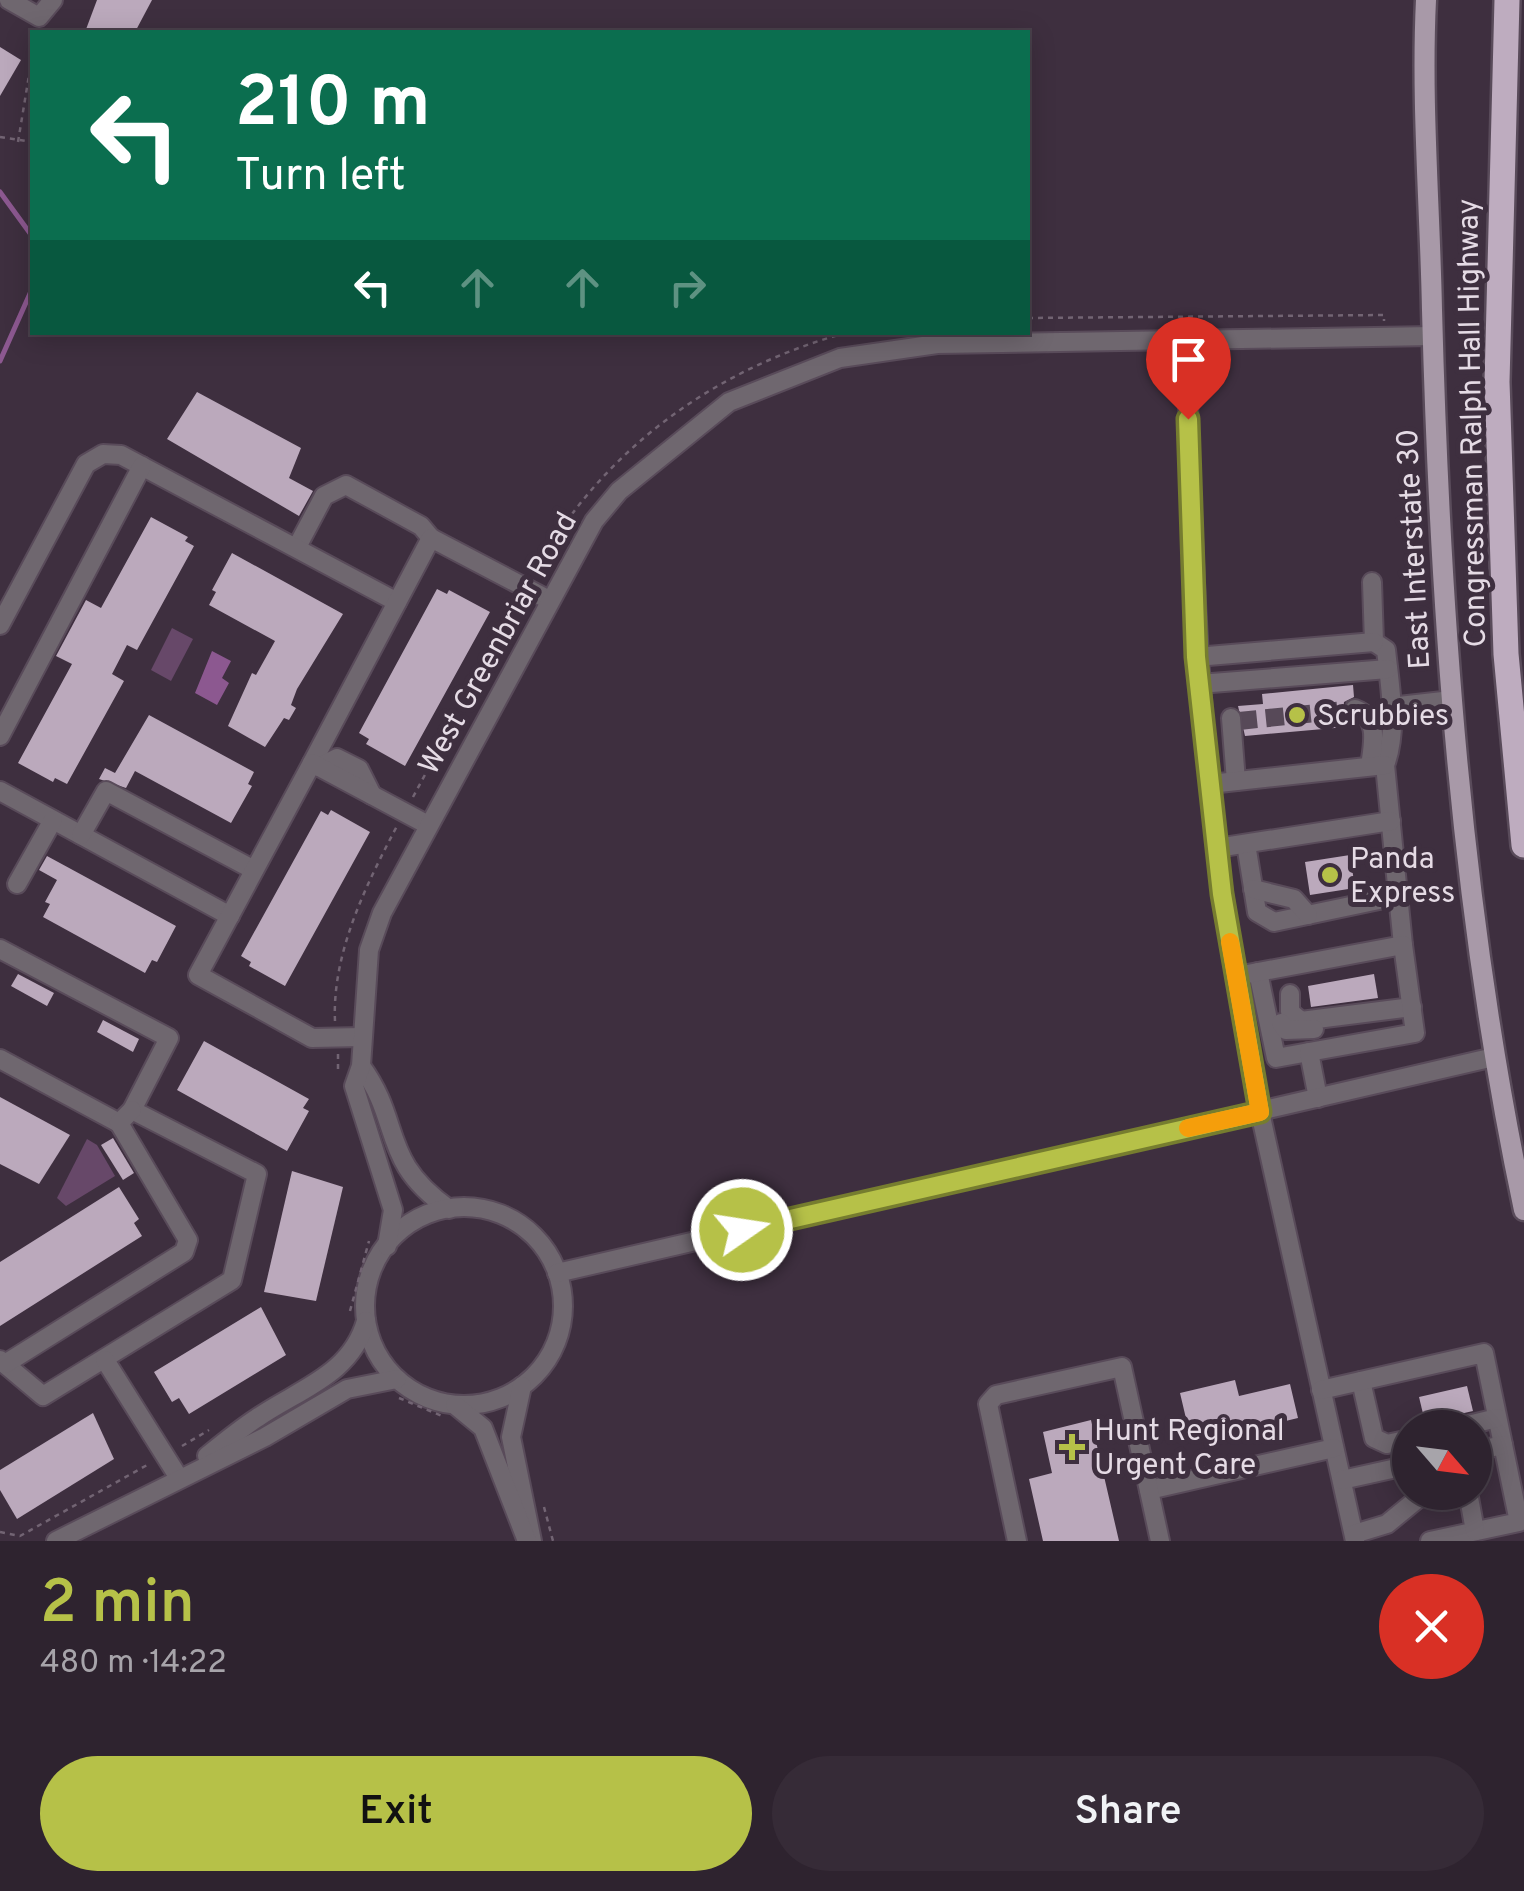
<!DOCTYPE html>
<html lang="en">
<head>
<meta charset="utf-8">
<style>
	body { margin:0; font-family:Overpass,sans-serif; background:#362b37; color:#f1f3f6; height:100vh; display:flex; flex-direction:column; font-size:38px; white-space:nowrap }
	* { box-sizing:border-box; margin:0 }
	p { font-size:32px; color:#a7a4aa }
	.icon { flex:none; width:55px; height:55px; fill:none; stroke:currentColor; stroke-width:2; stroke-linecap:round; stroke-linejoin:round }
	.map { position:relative; height:1541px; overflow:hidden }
	.side { display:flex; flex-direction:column; background:#2e232f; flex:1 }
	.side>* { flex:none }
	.guide { position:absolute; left:30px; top:30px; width:1000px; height:305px; border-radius:0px; box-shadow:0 5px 25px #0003,0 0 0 2px #49404b; background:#0b6e4f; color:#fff; overflow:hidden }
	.needle { width:65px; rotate:118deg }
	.fabs { position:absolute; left:1392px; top:1410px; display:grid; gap:20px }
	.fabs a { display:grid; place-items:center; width:100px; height:100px; border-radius:50%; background:#2e232f; box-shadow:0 5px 25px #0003,0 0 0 2px #49404b; font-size:50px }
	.pin { position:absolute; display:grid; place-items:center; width:85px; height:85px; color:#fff; margin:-102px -42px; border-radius:50% 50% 50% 0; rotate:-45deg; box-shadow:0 0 10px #0007 }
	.pin .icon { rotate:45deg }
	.me { position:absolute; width:110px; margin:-55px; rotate:77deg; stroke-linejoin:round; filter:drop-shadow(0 0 8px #0008) }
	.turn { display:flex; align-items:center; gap:35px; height:210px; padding:0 40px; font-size:45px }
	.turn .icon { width:130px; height:130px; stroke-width:2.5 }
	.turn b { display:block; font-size:70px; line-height:85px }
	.lanes { display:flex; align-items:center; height:95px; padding:0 40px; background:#0003; justify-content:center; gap:50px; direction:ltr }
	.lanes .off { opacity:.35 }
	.round { display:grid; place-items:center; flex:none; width:105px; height:105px; border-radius:52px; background:#362b37 }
	.overview { display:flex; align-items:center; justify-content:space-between; height:170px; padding:0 40px }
	h1 { font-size:60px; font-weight:600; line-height:75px; color:#b6c148 }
	.primary-button { display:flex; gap:20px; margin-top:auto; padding:20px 40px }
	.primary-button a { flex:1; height:115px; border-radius:60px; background:#b6c148; color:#111; font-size:40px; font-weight:600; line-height:115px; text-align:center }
	.primary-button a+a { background:#362b37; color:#f1f3f6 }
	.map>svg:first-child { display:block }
	.green { fill:#674869 }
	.water { fill:#8c5890 }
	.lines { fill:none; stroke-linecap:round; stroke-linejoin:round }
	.stream { stroke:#8c5890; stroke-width:5 }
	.building { fill:#bba9bc }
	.minor-tunnel { stroke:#574958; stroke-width:18; stroke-dasharray:18 9; stroke-linecap:butt }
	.minor-casing { stroke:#594b5a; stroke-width:22 }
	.major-casing { stroke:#594b5a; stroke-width:25 }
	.highway-casing { stroke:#594b5a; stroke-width:30 }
	.path { stroke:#726473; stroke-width:2.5; stroke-dasharray:5 5; stroke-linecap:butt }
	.minor { stroke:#6f676f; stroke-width:18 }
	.major { stroke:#a899a8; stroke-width:20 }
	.highway { stroke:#beacbf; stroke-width:25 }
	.route-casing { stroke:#767d2f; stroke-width:25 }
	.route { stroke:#b6c148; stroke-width:18 }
	.slow { stroke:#f59e0b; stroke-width:18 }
	.poi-dot { fill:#b6c148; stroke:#3e2f3f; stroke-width:4 }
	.labels { text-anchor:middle; stroke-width:10; stroke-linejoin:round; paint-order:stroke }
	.street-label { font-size:30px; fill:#e5dbe5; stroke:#3e2f3f }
	.poi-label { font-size:30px; fill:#e5dbe5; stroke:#3e2f3f; text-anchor:start }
</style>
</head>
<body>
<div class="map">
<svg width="1524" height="1541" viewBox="0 0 1524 1541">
	<rect width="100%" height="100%" fill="#3e2f3f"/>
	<!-- green -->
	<g class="green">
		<polygon points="172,628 193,639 171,681 151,670"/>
		<polygon points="87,1139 97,1145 115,1176 66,1206 57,1198"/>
	</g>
	<!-- water -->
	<polygon class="water" points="212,651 231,661 222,678 229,683 217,705 195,693"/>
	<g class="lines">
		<!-- stream -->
		<g class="stream">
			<polyline points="0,192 32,236"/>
			<polyline points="0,361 32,289"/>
		</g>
	</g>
	<!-- building -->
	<g class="building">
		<polygon points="97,0 152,0 135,32 85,32"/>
		<polygon points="0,47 21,60 0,96"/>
		<polygon points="197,392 301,448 289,478 313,491 299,516 167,439"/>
		<polygon points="151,517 188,537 185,541 194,546 137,650 127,645 112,674 124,681 67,784 55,778 53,782 18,763 72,664 56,656 86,600 101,608"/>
		<polygon points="232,553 343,614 297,689 291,705 296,708 289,720 284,718 265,747 228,726 252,673 256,675 275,641 209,605 216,592 212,590"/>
		<polygon points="437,589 447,594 449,590 490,612 405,766 366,744 369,739 359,733"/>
		<polygon points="1353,685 1354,697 1344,702 1343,711 1357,726 1245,736 1238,706 1263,704 1262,694"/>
		<polygon points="149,715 254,772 248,784 252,786 231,823 135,771 126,788 99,779 105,768 115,773"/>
		<polygon points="331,810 370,832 285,986 249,966 251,962 241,956 321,811 328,815"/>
		<polygon points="1350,855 1355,888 1310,895 1305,862"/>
		<polygon points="47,856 176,926 157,962 152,960 145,973 43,917 50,904 45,902 57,880 39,870"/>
		<polygon points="18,974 54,993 47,1006 11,986"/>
		<polygon points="1374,974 1378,998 1311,1007 1308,986"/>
		<polygon points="103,1020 139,1039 133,1052 97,1032"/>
		<polygon points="204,1041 309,1099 303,1108 309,1111 287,1151 177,1090"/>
		<polygon points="0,1097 70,1135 39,1184 0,1164"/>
		<polygon points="113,1138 134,1173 123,1180 101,1145"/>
		<polygon points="292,1171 343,1187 316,1301 264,1292"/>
		<polygon points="119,1187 139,1219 134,1223 142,1236 0,1326 0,1262"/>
		<polygon points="261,1307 286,1355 189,1414 179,1398 172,1402 154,1372"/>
		<polygon points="1235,1380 1239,1396 1290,1384 1298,1418 1192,1444 1180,1393"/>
		<polygon points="1467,1386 1473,1411 1425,1422 1419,1397"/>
		<polygon points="93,1413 114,1459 17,1519 0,1490 0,1470"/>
		<polygon points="1091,1420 1119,1541 1043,1541 1029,1479 1052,1473 1043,1432"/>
	</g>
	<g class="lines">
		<!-- minor-tunnel -->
		<polyline class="minor-tunnel" points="1239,721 1355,709"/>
		<!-- minor casing -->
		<g class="minor-casing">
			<g id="minor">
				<polyline points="9,0 39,17 53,0"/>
				<path d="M1186 340C1193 553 1197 765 1237 976"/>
				<polyline points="297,547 324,496 346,485 421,526 431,538"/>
				<path d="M1372 582 1374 642 1386 650C1390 686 1398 731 1385 765L1403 945"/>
				<polyline points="0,625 86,464 103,454 121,455 397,602"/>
				<polyline points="1196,657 1374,642"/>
				<polyline points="1199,684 1388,669"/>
				<polyline points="1390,707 1452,700"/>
				<path d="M1355 709C1380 718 1373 744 1370 766"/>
				<polyline points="1231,718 1236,781"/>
				<polyline points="0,736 142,466"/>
				<polyline points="312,763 431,538 549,600"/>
				<polyline points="319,767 337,758 359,769 372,795"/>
				<polyline points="1210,784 1385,765"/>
				<polyline points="0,791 230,916"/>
				<polyline points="81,835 106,791 254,870"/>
				<polyline points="1246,844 1257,912 1274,922 1398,896"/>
				<polyline points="1217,848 1391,821"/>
				<polyline points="17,884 53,820"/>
				<polyline points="1253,889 1294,899 1308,915"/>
				<polyline points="0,949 169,1038 132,1110 257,1174 232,1280 43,1396 0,1360"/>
				<polyline points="1258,972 1276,1058 1309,1052"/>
				<polyline points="1290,994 1290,1012 1301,1021 1412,1007"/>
				<polyline points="1281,1023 1286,1030 1314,1029"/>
				<polyline points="362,1037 312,1038 198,975 312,763 428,825"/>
				<polyline points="0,1059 119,1123"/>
				<path d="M361 1066C403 1123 379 1160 449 1209"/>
				<polyline points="1318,1098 1309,1052 1415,1033 1403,945 1237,976 1260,1112 1355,1541"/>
				<circle cx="464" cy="1306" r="99"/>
				<polyline points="387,1246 393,1210 354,1086 361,1066 369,950 382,913 594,521 619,491 729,402 840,358 937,344 1433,336"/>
				<polyline points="557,1273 1494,1057"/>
				<polyline points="105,1360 179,1478"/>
				<polyline points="5,1364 184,1252 188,1240 119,1123 132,1110"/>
				<polyline points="1361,1381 1374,1438 1387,1444 1410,1439"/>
				<polyline points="522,1386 511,1437 532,1541"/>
				<polyline points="1321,1390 1484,1353 1519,1522 1430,1541"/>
				<polyline points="455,1405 483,1428 527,1541"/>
				<polyline points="1456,1428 1497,1418"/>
				<polyline points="1475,1451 1503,1445"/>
				<path d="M207 1456C223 1443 240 1429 257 1418 299 1389 351 1375 366 1321"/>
				<polyline points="1342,1480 1410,1465"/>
				<polyline points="1149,1490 1334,1448"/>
				<polyline points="1468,1492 1475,1531"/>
				<polyline points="1354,1534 1387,1524 1426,1492"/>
				<polyline points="56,1541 265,1437 347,1389 397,1379"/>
				<polyline points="1017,1541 988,1404 996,1395 1122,1367 1160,1541"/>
			</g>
		</g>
		<!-- major casing -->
		<g class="major-casing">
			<path id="major" d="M1426 0C1421 102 1430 207 1432 310 1440 612 1461 913 1524 1210"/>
		</g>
		<!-- highway casing -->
		<g class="highway-casing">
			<polyline id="highway" points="1507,0 1497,382 1506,654 1524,845"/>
		</g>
		<!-- path -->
		<g class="path">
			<polyline points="0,137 32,142"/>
			<polyline points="18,142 32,57"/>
			<polyline points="1028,318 1384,315 1384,321"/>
			<path d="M534 573C601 450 715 368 849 332"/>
			<polyline points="413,797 518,602"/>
			<path d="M335 1021C332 953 366 885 397 826"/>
			<polyline points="338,1054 338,1071"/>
			<polyline points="350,1311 369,1241"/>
			<polyline points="399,1398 442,1416"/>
			<polyline points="182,1446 209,1430"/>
			<polyline points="544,1507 553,1541"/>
			<polyline points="0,1532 20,1536 149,1464"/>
		</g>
		<!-- minor -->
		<use href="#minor" class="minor"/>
		<!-- major -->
		<use href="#major" class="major"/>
		<!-- highway -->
		<use href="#highway" class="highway"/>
	</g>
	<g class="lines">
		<!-- route casing -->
		<g class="route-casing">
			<polyline id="route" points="742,1230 1260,1112 1222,894 1196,657 1188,419"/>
		</g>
		<!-- route -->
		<use href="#route" class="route"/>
		<!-- slow -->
		<polyline class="slow" points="1188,1128 1260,1112 1230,942"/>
	</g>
	<!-- markers -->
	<g class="poi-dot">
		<circle cx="1297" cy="715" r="10"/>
		<circle cx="1330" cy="875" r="10"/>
		<path d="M1067 1432h10v10h10v10h-10v10h-10v-10h-10v-10h10z"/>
	</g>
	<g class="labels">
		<!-- street labels -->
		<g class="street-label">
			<text transform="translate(1471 423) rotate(-91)" y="10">Congressman Ralph Hall Highway</text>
			<text transform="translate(1413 549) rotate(-93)" y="10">East Interstate 30</text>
			<text transform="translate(497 643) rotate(-61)" y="10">West Greenbriar Road</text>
		</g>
		<!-- poi labels -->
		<g class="poi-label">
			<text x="1317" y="725">Scrubbies</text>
			<text x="1350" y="868">Panda<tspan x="1350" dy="34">Express</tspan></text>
			<text x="1094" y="1440">Hunt Regional<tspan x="1094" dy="34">Urgent Care</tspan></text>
		</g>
	</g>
</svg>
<div class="fabs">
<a><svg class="needle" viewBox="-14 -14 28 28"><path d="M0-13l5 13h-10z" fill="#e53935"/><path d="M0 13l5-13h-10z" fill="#a7a4aa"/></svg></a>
</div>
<div class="pin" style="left:1188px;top:419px;background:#d93025"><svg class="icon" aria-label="arrive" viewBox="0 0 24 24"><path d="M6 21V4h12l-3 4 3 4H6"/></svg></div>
<svg class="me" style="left:742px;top:1230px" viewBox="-20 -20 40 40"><circle r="17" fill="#b6c148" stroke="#fff" stroke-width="3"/><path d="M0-11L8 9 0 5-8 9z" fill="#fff"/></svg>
<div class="guide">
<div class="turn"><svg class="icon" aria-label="left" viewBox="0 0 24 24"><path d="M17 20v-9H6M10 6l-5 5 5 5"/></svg><div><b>210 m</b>Turn left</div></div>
<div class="lanes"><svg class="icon" aria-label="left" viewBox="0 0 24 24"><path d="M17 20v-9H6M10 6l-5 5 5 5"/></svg><svg class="icon off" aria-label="ahead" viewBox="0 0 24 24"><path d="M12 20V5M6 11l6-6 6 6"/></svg><svg class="icon off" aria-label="ahead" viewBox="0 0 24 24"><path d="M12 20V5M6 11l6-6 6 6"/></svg><svg class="icon off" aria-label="right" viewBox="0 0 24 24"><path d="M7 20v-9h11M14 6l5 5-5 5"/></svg></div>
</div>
</div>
<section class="side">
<div class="overview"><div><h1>2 min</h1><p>480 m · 14:22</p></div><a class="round" style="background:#d93025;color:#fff"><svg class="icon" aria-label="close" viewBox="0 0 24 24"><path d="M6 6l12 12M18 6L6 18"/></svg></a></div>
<div class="primary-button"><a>Exit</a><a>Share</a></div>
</section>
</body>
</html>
